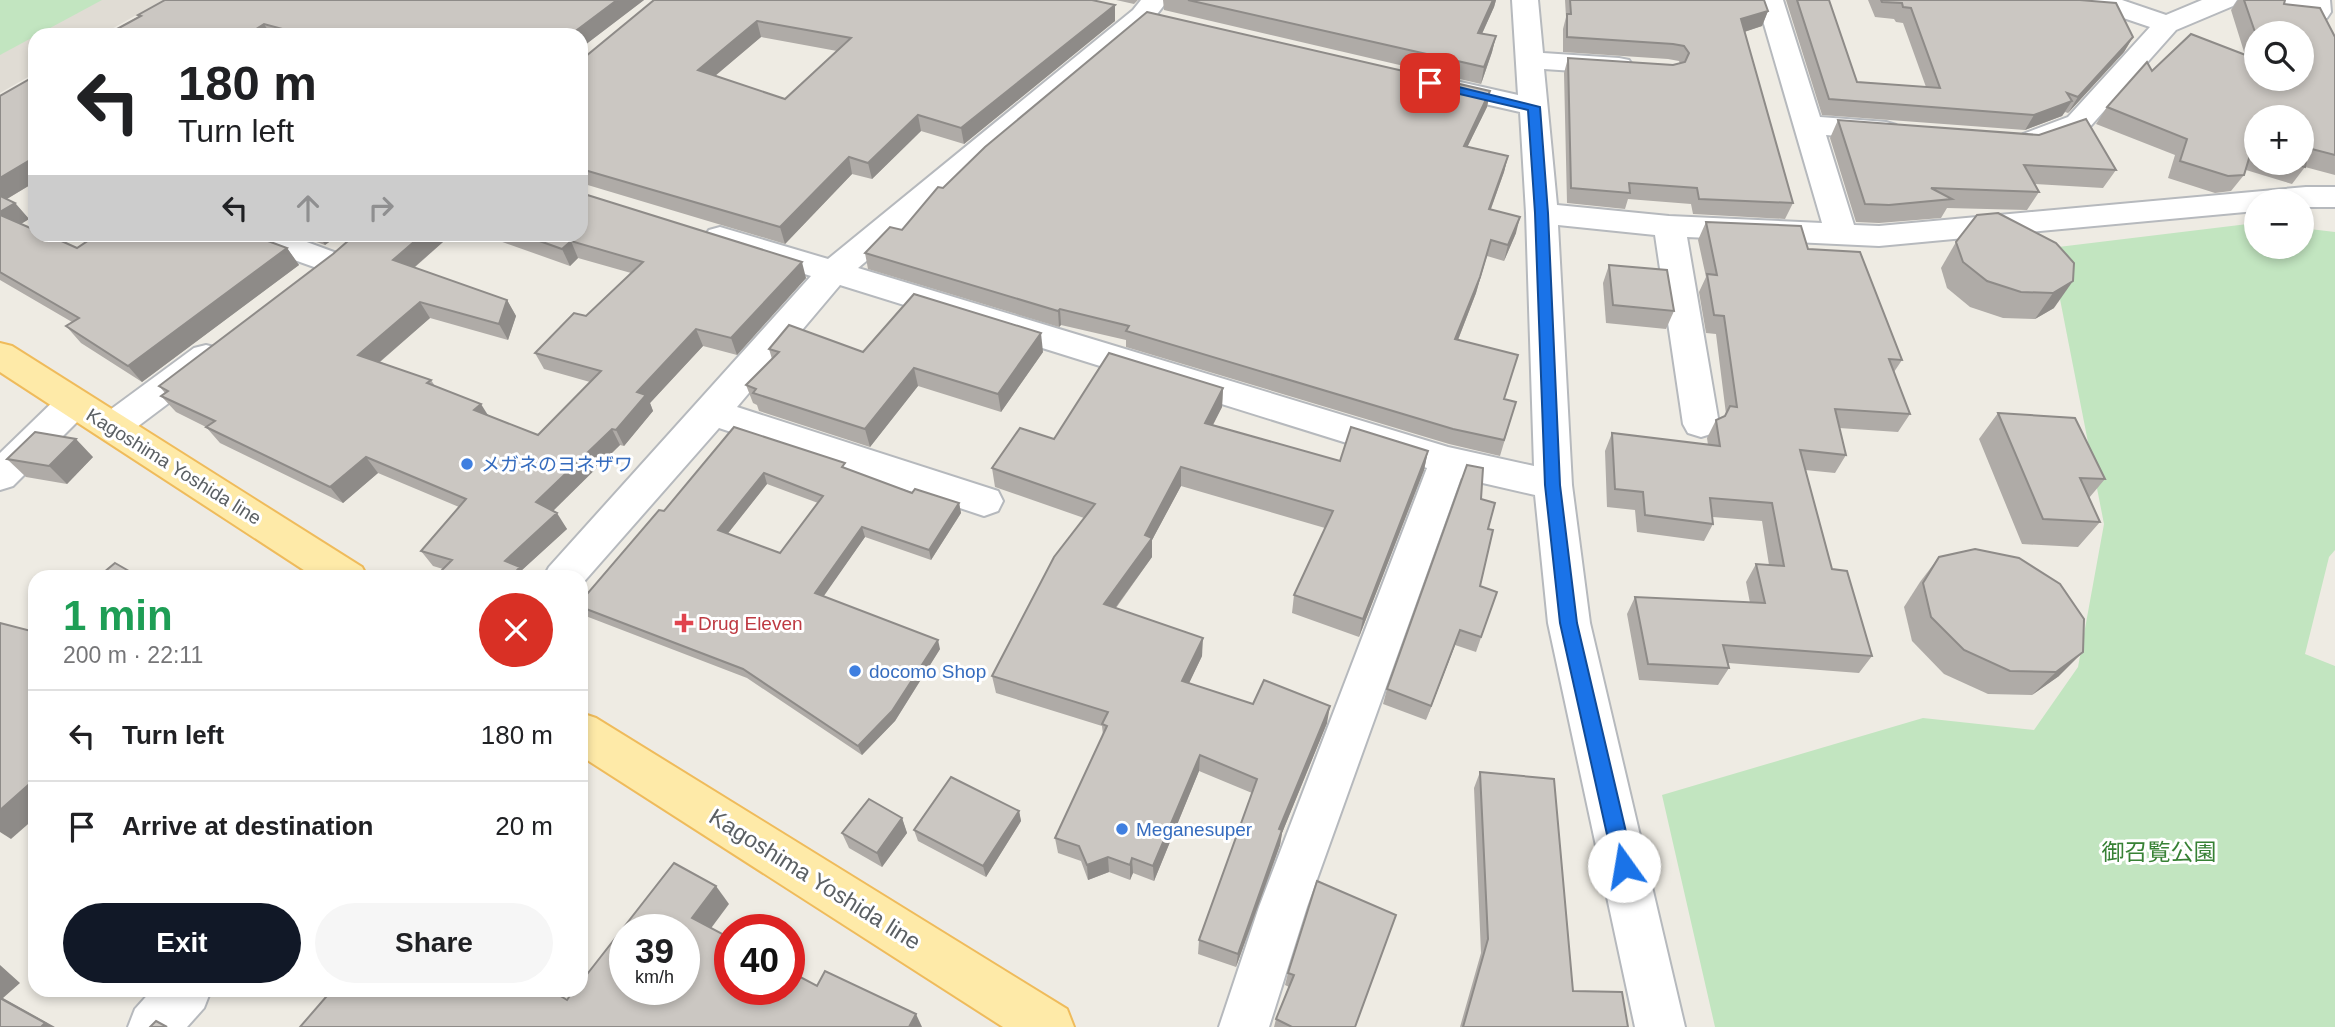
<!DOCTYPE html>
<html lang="en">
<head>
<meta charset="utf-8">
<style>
	body { margin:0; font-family:Arial,"Noto Sans JP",sans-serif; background:#f6f6f6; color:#202124; height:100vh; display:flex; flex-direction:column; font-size:26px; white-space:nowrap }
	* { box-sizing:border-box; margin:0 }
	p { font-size:23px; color:#757577 }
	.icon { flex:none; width:38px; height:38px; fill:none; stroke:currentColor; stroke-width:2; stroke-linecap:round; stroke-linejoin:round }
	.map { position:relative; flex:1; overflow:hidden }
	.drawer { position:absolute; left:28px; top:570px; width:560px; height:427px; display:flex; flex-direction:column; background:#fff; border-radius:21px; box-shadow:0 4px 10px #0003 }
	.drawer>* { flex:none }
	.banner { position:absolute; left:28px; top:28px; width:560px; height:214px; border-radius:21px; box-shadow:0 4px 10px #0003; background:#fff; color:#202124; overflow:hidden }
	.controls { position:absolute; left:2244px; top:21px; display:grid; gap:14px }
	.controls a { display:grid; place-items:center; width:70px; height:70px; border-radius:50%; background:#fff; box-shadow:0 4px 10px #0003; font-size:35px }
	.speed { position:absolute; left:609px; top:914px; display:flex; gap:14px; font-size:35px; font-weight:700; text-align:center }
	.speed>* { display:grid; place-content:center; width:91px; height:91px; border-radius:50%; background:#fff; box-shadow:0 4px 10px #0003; line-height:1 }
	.speed small { font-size:18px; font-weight:400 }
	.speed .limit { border:10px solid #d22; background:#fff; color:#111 }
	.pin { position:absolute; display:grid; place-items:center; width:60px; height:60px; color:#fff; margin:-30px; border-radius:14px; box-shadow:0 4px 10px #0006 }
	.me { position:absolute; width:77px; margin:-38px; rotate:347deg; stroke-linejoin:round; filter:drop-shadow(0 0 5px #0008) }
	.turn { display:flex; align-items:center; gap:24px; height:147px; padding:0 35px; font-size:32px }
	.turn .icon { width:91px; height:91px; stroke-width:2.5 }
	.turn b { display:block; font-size:49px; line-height:60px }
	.lanes { display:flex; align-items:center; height:66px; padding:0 35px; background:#0003; justify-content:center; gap:35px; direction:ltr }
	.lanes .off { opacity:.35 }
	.round { display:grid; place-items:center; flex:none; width:74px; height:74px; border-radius:37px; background:#f6f6f6 }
	.head { display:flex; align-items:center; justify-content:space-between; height:119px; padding:0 35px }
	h1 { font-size:42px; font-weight:700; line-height:52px; color:#1e9e55 }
	.primary-button { display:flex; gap:14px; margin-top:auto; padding:14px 35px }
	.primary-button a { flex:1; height:80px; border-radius:42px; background:#111827; color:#fff; font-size:28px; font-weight:700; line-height:80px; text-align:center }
	.primary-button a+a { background:#f6f6f6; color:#202124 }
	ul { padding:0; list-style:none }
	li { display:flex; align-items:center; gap:21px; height:91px; padding:0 35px; border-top:2px solid #e0e0e0 }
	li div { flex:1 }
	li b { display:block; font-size:26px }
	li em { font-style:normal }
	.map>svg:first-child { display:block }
	.education { fill:#e0dcd4 }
	.green { fill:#c2e5c0 }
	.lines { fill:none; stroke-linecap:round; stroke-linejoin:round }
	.minor-casing { stroke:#b6b9bd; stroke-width:4 }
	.major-casing { stroke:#efbb5b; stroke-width:4 }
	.minor { fill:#fff; fill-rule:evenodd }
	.major { fill:#feeaa8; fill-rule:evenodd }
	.wall { fill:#afaba7; fill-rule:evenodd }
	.shaded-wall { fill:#8e8b88 }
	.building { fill:#cbc7c2; stroke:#8e8b88; stroke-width:2; fill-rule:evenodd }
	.route { fill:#1a73e8; stroke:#114b97; stroke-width:2 }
	.shop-dot { fill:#3f7fe0; stroke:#fff; stroke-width:2.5 }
	.health-dot { fill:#e0444e; stroke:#fff; stroke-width:2.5 }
	.labels { text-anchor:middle; stroke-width:6; stroke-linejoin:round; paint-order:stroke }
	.shop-label { font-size:19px; fill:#366cbe; stroke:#fff; text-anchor:start }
	.street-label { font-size:19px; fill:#5b6064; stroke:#fff }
	.health-label { font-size:19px; fill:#be3a42; stroke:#fff; text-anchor:start }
	.near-park-label { font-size:23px; fill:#378135; stroke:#fff }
	.near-street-label { font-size:23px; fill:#5b6064; stroke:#fff }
</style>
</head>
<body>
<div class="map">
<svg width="2335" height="1027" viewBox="0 0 2335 1027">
	<rect width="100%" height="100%" fill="#eeebe3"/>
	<!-- education -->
	<polygon class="education" points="0,0 163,0 101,35 35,35 35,73 0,93"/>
	<!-- green -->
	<g class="green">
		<polygon points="0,0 102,0 0,55"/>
		<polygon points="2256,223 2256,247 2301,247 2301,228 2335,232 2335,550 2329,557 2305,654 2335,666 2335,1027 1715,1027 1662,795 1923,718 2034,730 2078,667 2104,524 2050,248"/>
	</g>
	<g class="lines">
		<!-- minor casing -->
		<g class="minor-casing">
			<g id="minor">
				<polygon points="1141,0 1168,0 1151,22 858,268 1448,447 1534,466 1526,213 1520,112 1428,91 1424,85 1428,79 1438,77 1518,95 1512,0 1538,0 1543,53 1619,58 1629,60 1633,66 1629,72 1619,74 1544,69 1557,205 1669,216 1822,223 1757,0 1783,0 1820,117 1886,122 1896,125 1901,131 1896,137 1886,140 1826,135 1854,225 1879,226 2306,187 2335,187 2335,207 2301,207 2301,201 2256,201 2256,211 1879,246 1687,237 1719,424 1714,433 1701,437 1688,433 1683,424 1655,235 1558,225 1572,485 1590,623 1685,1027 1635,1027 1548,623 1535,495 1461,478 1307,907 1269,1027 1219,1027 1259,907 1427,468 840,285 737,407 998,491 1003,501 998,511 984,516 719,428 581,585 581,578 543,578 549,567 811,276 709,244 704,237 709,230 720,227 828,259 1133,10"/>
				<polygon points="2084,0 2122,0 2166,15 2202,0 2237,0 2233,6 2176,30 2088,129 2043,146 2033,149 2023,146 2018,140 2023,134 2068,117 2150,27 2088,6"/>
				<path d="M2261 0H2330L2331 12 2327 18C2308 22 2281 15 2262 11L2258 5Z"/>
				<polygon points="236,234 285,234 342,255 347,262 342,269 331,273 241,241"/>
				<polygon points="206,345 218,348 223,357 218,366 125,436 112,440 99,436 94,427 99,418 194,348"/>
				<polygon points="74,390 87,394 92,403 87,412 13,486 0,490 0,453 61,394"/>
				<polygon points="152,990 211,990 204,1008 187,1027 128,1027 135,1009"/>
			</g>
		</g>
		<!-- major casing -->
		<g class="major-casing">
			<g id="major">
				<polygon points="0,343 12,346 362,567 368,578 316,578 0,372"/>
				<polygon points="581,713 596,718 1067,1009 1074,1027 1003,1027 581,756"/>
			</g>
		</g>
		<!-- minor -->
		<use href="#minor" class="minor"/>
		<!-- major -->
		<use href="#major" class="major"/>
	</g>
	<!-- wall -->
	<g class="wall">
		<polygon points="644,0 581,48 581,35 106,35 139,16 138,15"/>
		<path d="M654 0 1115 5V21L964 144 921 131 872 179 852 174 785 244 581 183V57L586 56ZM761 37 837 51 785 99 715 76Z"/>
		<polygon points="1116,0 1138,0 1134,4"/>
		<polygon points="1163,0 1496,0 1494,7 1482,34 1496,36 1492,52 1481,84 1164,10"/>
		<polygon points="1565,0 1764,0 1768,11 1762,26 1744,32 1793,203 1785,219 1693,214 1691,204 1628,199 1625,209 1567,203 1564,73 1568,58 1673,65 1680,64 1679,61 1668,59 1563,52 1563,29 1566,17"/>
		<polygon points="1786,0 1829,0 1857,82 1926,87 1903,23 1896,22 1894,19 1875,17 1868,0 2080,0 2133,37 2124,52 2068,113 2065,112 2062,116 2025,130 1822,115"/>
		<path d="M2238 0H2285L2284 4 2335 37V175L2305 167 2292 184 2246 170 2244 175 2231 191 2215 193 2168 178 2175 155 2096 124 2107 107 2152 71 2245 55 2231 10ZM2256 33 2301 79H2256ZM2256 117 2301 163H2256Z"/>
		<polygon points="35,76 35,182 7,199 15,203 29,219 21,224 77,248 287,248 299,265 142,382 81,343 66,326 72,322 0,280 0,96"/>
		<polygon points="1490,91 1487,107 1467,147 1508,156 1504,172 1491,209 1516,233 1504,261 1487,256 1476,293 1458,340 1518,355 1504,399 1516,402 1500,456 1449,444 1126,347 1126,340 1061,325 1059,327 868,269 865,253 902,230 943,188"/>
		<polygon points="1838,120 2116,170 2103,188 2035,184 2039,192 2027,210 1947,208 1941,218 1879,223 1856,222 1830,138"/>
		<polygon points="1706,222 1808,249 1902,360 1894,372 1910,414 1898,432 1839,428 1846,455 1835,473 1805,470 1832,569 1872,656 1859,673 1728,663 1729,668 1718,685 1639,680 1627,614 1635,597 1750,603 1746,582 1756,564 1769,565 1762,521 1713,517 1713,524 1704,541 1637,532 1635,510 1607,507 1605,451 1612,433 1708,445 1707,438 1716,420 1725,416 1726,414 1716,334 1706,333 1699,292 1706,277 1698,240"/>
		<polygon points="294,234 340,234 325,245"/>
		<polygon points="356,234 452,234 414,268 507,300 516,316 508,340 430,318 380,362 431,380 435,386 488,415 538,435 590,382 544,369 535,353 586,316 631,273 578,258 570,266 480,234 581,234 806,278 737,355 703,346 650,403 653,411 624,446 620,445 553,510 567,529 522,570 527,578 443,578 439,573 443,569 433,566 421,551 459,507 378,473 343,503 220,443 206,427 176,412 161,396 165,393 159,386 333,254"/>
		<polygon points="1956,242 2056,243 2054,308 2035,319 2003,318 1970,307 1947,288 1941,268"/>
		<polygon points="1609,265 1674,311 1666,329 1606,323 1603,283"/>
		<polygon points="769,349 863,352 1043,352 1001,412 918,386 870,447 759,411 757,405 753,403 746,385 772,359"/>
		<polygon points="1223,388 1222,407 1213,425 1340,461 1428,451 1424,470 1359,637 1292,613 1294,595 1325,528 1181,486 1152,540 1152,557 1116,608 1202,656 1189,683 1253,704 1327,723 1282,833 1280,845 1236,967 1198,954 1199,940 1252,793 1199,771 1154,881 1133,873 1130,880 1109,872 1088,880 1081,861 1058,853 1055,838 1103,735 1102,726 996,693 992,676 1084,518 995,487 992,468 1054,439"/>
		<polygon points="1998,413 2105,479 2089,498 2100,522 2078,547 2022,544 1979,439"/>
		<path d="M734 427 912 493 959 503 961 513 931 560 865 537 823 596 940 649 895 721 862 755 747 678 583 615 581 611V601L664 511ZM767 484 818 503 780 553 727 534Z"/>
		<polygon points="93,457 67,484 26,477 7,459"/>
		<polygon points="1481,499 1488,529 1480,586 1497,592 1476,652 1455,645 1426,720 1383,704 1387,689"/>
		<polygon points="1939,557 2059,676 2032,695 1988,694 1944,674 1912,641 1904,607 1920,582"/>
		<polygon points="1480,772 1573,991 1628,1027 1460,1027 1481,953 1474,788"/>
		<polygon points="1019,811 1021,821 986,877 918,841 914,830"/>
		<polygon points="902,818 907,833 882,867 849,848 842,833"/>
		<polygon points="1317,881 1355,1027 1274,1027 1276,1019 1289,987 1285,985 1288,973"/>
	</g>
	<!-- shaded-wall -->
	<g class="shaded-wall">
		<polygon points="617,0 644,0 581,48 581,35 573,35 573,33"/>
		<polygon points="1493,0 1496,0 1494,7 1475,49 1478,33"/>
		<polygon points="1115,5 1115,21 964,144 961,128"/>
		<polygon points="1768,11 1762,26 1735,35 1741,19"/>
		<polygon points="757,21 761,37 703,86 698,70"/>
		<polygon points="264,24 271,35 247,35"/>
		<polygon points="1496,36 1492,52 1481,84 1484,67"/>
		<polygon points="2133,37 2124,52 2068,113 2078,97"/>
		<polygon points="1490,91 1487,107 1460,162 1464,146"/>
		<polygon points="2072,101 2062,116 2025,130 2034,115"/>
		<polygon points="918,115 921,131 872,179 868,163"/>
		<polygon points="1508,156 1504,172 1485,225 1489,209"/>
		<polygon points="35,157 35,182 0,203 0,178"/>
		<polygon points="849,157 852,174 785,244 780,227"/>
		<polygon points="15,203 29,219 11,230 0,218 0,212"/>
		<polygon points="1520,217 1516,233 1504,261 1508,245"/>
		<polygon points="318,234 340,234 325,245"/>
		<polygon points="423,234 452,234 403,277 393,260"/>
		<polygon points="1491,240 1476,293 1452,355 1455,339"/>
		<polygon points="571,241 578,258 570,266 562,249"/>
		<polygon points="287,248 299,265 142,382 128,366"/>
		<polygon points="802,262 806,278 737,355 731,338"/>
		<polygon points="2073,281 2054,308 2035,319 2053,293"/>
		<polygon points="507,300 516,316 508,340 499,324"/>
		<polygon points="420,302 430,318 369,371 358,355"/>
		<polygon points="1060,309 1061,325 1059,327 1058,311"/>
		<polygon points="696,329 703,346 650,403 653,411 624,446 616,430 637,392"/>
		<polygon points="1041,333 1043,352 1001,412 998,394"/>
		<polygon points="914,368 918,386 870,447 865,429"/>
		<polygon points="1223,388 1222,407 1204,442 1205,423"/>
		<polygon points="481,404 491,420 474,410"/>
		<polygon points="612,429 620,445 546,518 536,502"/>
		<polygon points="76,439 93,457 67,484 49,466"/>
		<polygon points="1428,451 1424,470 1359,637 1363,619"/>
		<polygon points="366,457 378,473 343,503 330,487"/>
		<polygon points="1181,467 1181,486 1152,540 1152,557 1105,622 1104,604 1145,535"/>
		<polygon points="764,473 767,484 722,541 718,530"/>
		<polygon points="959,503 961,513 931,560 929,550"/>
		<polygon points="557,513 567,529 522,570 527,578 510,578 505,561"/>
		<polygon points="862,527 865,537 819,603 815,593"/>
		<polygon points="1460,630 1455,645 1426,720 1431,706"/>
		<polygon points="1203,638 1202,656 1182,698 1182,681"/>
		<polygon points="938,640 940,649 895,721 862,755 858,746"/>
		<polygon points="2083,652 2059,676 2032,695 2056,672"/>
		<polygon points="1330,706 1327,723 1282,833 1280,845 1236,967 1238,954 1279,829"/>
		<polygon points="1200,755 1199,771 1154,881 1153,866"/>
		<polygon points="35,779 35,818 11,839 0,832 0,810"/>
		<polygon points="1019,811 1021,821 986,877 983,866"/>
		<polygon points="902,818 907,833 882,867 877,853"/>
		<polygon points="1108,857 1109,872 1088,880 1087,865"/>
		<polygon points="1132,858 1133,873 1130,880 1130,865"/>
		<polygon points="716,886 729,904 706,935 692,918"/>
		<polygon points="0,965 20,983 3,998 55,1027 41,1027 0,998"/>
		<polygon points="916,1014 922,1027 909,1027"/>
	</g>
	<!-- building -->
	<g class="building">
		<polygon points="165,0 617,0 573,33 573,35 305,35 264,24 247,35 106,35 141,16 138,15"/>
		<path d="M654 0H1092L1115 5 961 128 918 115 868 163 849 157 780 227 581 169V57L586 56ZM757 21 851 38 785 99 698 70Z"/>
		<polygon points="1188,0 1493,0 1478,33 1496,36 1484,67"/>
		<polygon points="1570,0 1764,0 1768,11 1741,19 1793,203 1699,199 1697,188 1629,183 1630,193 1571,188 1568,58 1673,65 1685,62 1689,53 1684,46 1673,44 1567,37 1567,14 1571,14"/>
		<polygon points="1797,0 1829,0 1857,82 1940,88 1911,8 1903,7 1902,3 1882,2 1881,0 2080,0 2116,3 2133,37 2078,97 2067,93 2072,101 2034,115 1829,99"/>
		<polygon points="2244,0 2285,0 2284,4 2320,8 2335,37 2335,155 2308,148 2305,167 2290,163 2301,163 2301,117 2256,117 2256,153 2251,152 2244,175 2228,176 2180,161 2187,139 2107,107 2147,62 2152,71 2191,34 2256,59 2256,79 2301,79 2301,33 2256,33 2256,35"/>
		<polygon points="1147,12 1490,91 1464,146 1508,156 1489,209 1520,217 1508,245 1491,240 1480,277 1455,339 1518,355 1504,399 1516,402 1504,440 1453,429 1126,331 1129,326 1060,309 1058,311 865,253 890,227 902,230 938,187 943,188 985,147"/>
		<polygon points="35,76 35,157 0,178 0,96"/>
		<polygon points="2086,119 2116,170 2024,165 2039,192 1931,188 1952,199 1889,205 1865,204 1838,120 2039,135"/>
		<polygon points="581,193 802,262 731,338 696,329 637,392 646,395 616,430 612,429 536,502 557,513 505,561 520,567 510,578 452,578 439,573 452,560 421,551 466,499 366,457 330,487 206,427 215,421 161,396 168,391 159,386 333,254 356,234 423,234 393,260 507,300 499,324 420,302 358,355 431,380 427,383 481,404 474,410 538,435 601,371 535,353 574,313 586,316 643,262 571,241 562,249 520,234 581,234"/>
		<polygon points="0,196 15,203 0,212"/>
		<polygon points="1998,213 2056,243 2074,263 2073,281 2053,293 2021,292 1987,281 1963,262 1956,242 1977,215"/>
		<polygon points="0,215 35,230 35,234 46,234 77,248 98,234 249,234 287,248 128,366 66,326 79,318 0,272"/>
		<polygon points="1706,222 1801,226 1808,249 1860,252 1902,360 1889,359 1910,414 1835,409 1846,455 1800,450 1832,569 1847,571 1872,656 1723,645 1729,668 1648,664 1635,597 1765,603 1756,564 1784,566 1772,503 1710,498 1713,524 1645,515 1643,492 1615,489 1612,433 1720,446 1716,420 1725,416 1730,406 1737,407 1724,316 1714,315 1707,274 1717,275"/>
		<polygon points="1609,265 1667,270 1674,311 1613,305"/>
		<polygon points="914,294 1041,333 998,394 914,368 865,429 753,393 756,389 746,385 779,352 769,349 789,325 863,352"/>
		<polygon points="1109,353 1223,388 1205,423 1340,461 1351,427 1428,451 1363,619 1294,595 1333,511 1181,467 1145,535 1152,538 1104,604 1203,638 1182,681 1253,704 1264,680 1330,706 1279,829 1282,830 1238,954 1199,940 1257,779 1200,755 1153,866 1132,858 1130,865 1108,857 1087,865 1079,846 1055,838 1107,726 1102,724 1108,712 992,676 1054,557 1095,504 992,468 1020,428 1054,439"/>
		<polygon points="1998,413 2075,418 2105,479 2080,478 2100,522 2043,519"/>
		<path d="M734 427 845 463 842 467 912 493 915 489 959 503 929 550 862 527 815 593 938 640 892 711 858 746 743 669 581 607V601L659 510 664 511ZM764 473 823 496 780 553 718 530Z"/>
		<polygon points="35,432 76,439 49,466 7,459"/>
		<polygon points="1467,465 1483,468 1481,499 1495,503 1488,529 1493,530 1480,586 1497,592 1481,637 1460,630 1431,706 1387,689"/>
		<polygon points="1975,549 2019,558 2060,584 2084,619 2083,652 2056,672 2010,671 1964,650 1931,617 1923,583 1939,557"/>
		<polygon points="115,563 141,578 97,578"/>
		<polygon points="0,623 35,632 35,779 0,810"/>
		<polygon points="1480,772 1554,779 1573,991 1622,992 1628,1027 1463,1027 1488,939"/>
		<polygon points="951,777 1019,811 983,866 914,830"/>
		<polygon points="869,799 902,818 877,853 842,833"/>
		<path d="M674 863 716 886 692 918 730 938V989H789V971L817 986 825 971 916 1014 909 1027H300L332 990H551L567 1000 574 990H581V982ZM625 929H684V989H625Z"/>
		<polygon points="1317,881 1396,915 1355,1027 1292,1027 1276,1019 1294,975 1288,973"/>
		<polygon points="0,998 45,1023 41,1027 0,1027"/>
		<polygon points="156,1021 167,1027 150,1027"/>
	</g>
	<!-- route -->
	<polygon class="route" points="1430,80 1540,107 1548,213 1560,485 1577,623 1634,866 1631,872 1624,875 1617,872 1614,866 1560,623 1545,485 1535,213 1528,110 1425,86 1425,81"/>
	<!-- markers -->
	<g class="shop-dot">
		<circle cx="467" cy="464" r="7"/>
		<circle cx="855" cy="671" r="7"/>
		<circle cx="1122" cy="829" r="7"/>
	</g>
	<path class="health-dot" d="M680.5 612.5h7v7h7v7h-7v7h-7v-7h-7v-7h7z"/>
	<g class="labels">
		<!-- shop labels -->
		<g class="shop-label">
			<text x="481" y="471">メガネのヨネザワ</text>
			<text x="869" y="678">docomo Shop</text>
			<text x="1136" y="836">Meganesuper</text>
		</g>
		<!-- street labels -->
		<g class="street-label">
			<text transform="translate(174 466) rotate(32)" y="7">Kagoshima Yoshida line</text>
		</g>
		<!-- health labels -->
		<g class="health-label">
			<text x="698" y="630">Drug Eleven</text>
		</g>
		<!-- near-park labels -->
		<g class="near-park-label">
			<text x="2159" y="860">御召覧公園</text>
		</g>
		<!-- near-street labels -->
		<g class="near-street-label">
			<text transform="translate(815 879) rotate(32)" y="8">Kagoshima Yoshida line</text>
		</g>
	</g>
</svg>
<div class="controls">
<a><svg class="icon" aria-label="search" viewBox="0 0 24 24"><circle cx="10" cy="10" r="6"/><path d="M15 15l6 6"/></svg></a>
<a>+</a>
<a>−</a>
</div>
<div class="speed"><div>39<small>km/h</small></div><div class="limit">40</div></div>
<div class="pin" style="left:1430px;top:83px;background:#d93025"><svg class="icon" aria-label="arrive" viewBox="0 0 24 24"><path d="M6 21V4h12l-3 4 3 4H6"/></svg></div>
<svg class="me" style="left:1624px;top:866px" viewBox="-20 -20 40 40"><circle r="19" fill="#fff"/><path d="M0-13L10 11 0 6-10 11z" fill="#1a73e8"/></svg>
<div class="banner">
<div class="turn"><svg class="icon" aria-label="left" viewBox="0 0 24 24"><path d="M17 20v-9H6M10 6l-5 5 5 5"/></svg><div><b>180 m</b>Turn left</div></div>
<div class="lanes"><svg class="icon" aria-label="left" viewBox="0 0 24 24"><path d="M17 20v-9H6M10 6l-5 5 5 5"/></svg><svg class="icon off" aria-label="ahead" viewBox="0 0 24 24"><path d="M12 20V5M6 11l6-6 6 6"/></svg><svg class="icon off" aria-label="right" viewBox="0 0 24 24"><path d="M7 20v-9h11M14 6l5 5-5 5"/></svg></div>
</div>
<section class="drawer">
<div class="head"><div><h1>1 min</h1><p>200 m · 22:11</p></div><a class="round" style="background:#d93025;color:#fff"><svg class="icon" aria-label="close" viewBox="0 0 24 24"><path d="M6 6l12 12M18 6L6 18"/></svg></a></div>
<ul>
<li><svg class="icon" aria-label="left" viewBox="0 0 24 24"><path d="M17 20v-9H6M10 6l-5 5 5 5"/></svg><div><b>Turn left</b></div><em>180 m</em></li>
<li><svg class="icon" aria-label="arrive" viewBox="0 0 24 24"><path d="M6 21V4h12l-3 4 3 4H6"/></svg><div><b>Arrive at destination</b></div><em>20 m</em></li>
</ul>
<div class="primary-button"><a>Exit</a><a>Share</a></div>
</section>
</div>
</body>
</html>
